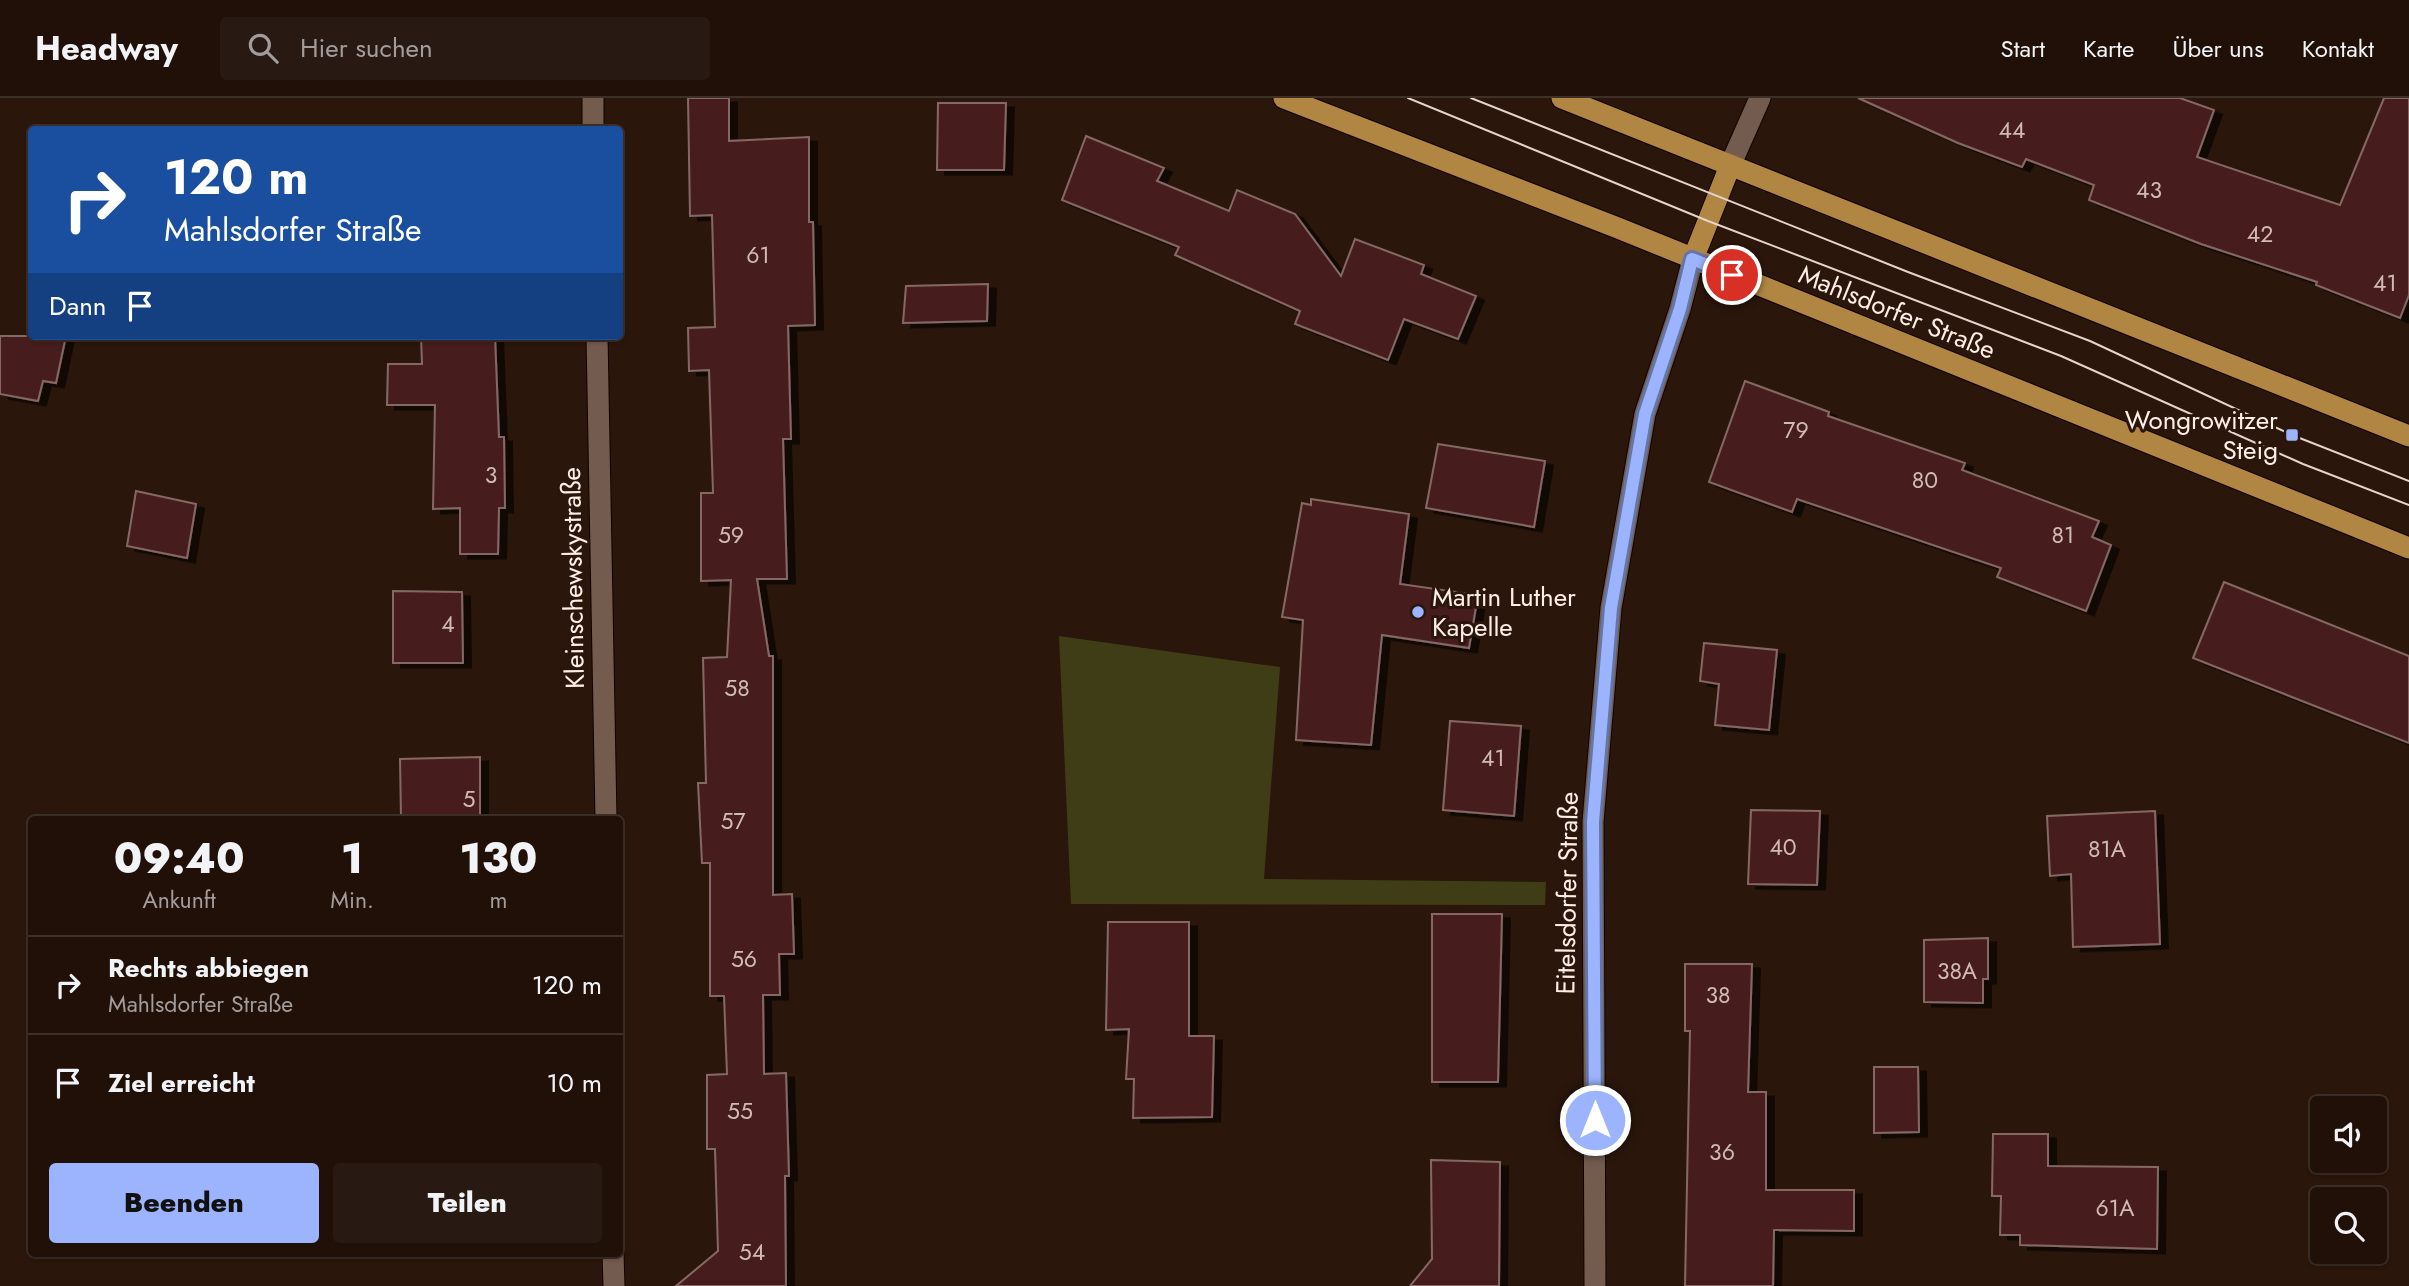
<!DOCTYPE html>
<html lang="de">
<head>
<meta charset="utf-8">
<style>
	body { margin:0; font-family:Jost,sans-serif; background:#281912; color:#f1f3f6; height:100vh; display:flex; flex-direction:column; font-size:26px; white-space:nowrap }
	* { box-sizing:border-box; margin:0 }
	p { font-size:23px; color:#a29d9c }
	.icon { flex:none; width:38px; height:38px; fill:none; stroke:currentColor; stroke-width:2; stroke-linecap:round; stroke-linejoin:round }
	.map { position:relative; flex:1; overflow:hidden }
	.sheet { position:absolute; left:28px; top:718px; width:595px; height:441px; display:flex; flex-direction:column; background:#201008; border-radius:7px; box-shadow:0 2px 5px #0004,0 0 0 2px #3d3029 }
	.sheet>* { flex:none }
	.guide { position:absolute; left:28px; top:28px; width:595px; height:214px; border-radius:7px; box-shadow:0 2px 5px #0004,0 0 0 2px #3d3029; background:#1a4fa0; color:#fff; overflow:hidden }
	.fabs { position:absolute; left:2310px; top:998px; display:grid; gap:14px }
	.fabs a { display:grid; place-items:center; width:77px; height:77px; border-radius:7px; background:#201008; box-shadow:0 2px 5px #0004,0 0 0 2px #3d3029; font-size:35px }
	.pin { position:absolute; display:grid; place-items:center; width:60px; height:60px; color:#fff; margin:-30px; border:4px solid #fff; border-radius:50%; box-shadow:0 2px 7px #0007 }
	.me { position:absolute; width:77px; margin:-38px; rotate:0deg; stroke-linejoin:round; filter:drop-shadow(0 0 5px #0008) }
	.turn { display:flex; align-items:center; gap:24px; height:147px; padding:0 21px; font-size:32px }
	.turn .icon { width:91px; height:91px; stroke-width:2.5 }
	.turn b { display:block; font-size:49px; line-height:60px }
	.then { display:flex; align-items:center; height:66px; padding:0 21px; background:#0003; gap:14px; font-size:26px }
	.eta { display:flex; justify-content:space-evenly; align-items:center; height:119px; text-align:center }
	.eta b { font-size:42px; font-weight:800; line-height:49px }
	.action { display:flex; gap:14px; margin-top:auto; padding:14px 21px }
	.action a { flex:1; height:80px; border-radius:7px; background:#9bb4fd; color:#111; font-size:28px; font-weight:800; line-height:80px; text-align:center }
	.action a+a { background:#281912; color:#f1f3f6 }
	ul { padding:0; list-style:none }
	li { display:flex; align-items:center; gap:21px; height:98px; padding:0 21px; border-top:2px solid #3d3029 }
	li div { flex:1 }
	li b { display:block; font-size:26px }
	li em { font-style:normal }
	header { display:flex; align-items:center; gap:42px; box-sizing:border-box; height:98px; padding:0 35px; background:#201008; border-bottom:2px solid #3d3029 }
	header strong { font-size:33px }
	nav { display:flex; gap:38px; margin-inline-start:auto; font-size:24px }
	.search { width:490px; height:63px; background:#281912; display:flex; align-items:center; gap:18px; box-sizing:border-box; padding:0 24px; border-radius:7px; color:#a29d9c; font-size:26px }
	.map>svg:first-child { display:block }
	.green { fill:#3e3d16 }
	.building { fill:#471f1e; stroke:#856866; stroke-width:2; filter:url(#shadow) }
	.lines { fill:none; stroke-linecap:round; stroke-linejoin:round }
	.minor-casing { stroke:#110300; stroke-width:23 }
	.major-casing { stroke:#110300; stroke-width:23 }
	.minor { stroke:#735b4e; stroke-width:21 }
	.major { stroke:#b18643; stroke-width:21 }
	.tram { stroke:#e3d4cc; stroke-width:2 }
	.route-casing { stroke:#6575a4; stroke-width:18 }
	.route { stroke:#9bb4fd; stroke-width:12 }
	.poi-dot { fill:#9bb4fd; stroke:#2a160b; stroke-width:2.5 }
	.labels { text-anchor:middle; stroke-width:6; stroke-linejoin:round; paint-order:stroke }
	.number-label { font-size:23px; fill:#d0bab5 }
	.street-label { font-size:26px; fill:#fdeee7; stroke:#2a160b }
	.poi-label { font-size:26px; fill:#fdeee7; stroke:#2a160b; text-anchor:end }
</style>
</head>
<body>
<header>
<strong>Headway</strong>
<div class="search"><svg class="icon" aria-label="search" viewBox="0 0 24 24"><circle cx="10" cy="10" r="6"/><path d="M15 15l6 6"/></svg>Hier suchen</div>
<nav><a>Start</a><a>Karte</a><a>Über uns</a><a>Kontakt</a></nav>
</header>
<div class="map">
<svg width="2409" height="1188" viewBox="0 0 2409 1188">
	<defs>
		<filter id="shadow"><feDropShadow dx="8" dy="4.5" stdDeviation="0" flood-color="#0009"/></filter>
	</defs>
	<rect width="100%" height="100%" fill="#2a160b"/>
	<!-- green -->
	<polygon class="green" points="1059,538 1280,569 1264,781 1546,784 1545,807 1071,806"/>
	<!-- building -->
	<g class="building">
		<polygon points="688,0 729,0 729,43 809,39 809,124 813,124 815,227 788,228 791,341 783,341 787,481 757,481 769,558 773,558 773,797 792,796 794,856 779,856 780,897 763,897 764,976 786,975 789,1078 785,1078 786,1188 676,1188 718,1153 715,1051 707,1051 707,977 727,976 724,898 710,898 710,765 702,765 698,685 706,685 703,560 727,559 731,482 701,483 701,395 713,395 709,272 689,273 688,230 715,229 712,117 690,118"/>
		<polygon points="1858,0 2180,0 2214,12 2197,59 2340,107 2384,0 2409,0 2409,197 2400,220 2316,187 2317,184 2201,146 2089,102 2094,87 2026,61 2022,69 1958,45"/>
		<polygon points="938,5 1006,5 1004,72 937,72"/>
		<polygon points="1086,38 1164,70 1157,83 1229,113 1237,92 1295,116 1341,178 1355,141 1424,167 1421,176 1476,198 1458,241 1404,221 1388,262 1295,226 1300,213 1175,157 1179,149 1062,102"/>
		<polygon points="988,186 987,223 903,225 906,188"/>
		<polygon points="0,238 66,238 56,285 43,283 38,303 0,296"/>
		<polygon points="421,238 495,238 499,339 504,339 505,410 499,410 498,456 460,456 460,410 433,411 435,307 387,307 388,266 422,266"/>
		<polygon points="1745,283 1829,314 1828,318 1965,365 1962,372 2099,423 2092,439 2111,447 2086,513 1997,479 2001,470 1797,401 1792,414 1709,384"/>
		<polygon points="1438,346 1545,363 1534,429 1426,410"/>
		<polygon points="136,393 196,406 187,460 127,448"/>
		<polygon points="1311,401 1409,416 1400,486 1478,497 1469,550 1382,537 1371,647 1296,642 1303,522 1282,519 1302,405 1311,407"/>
		<polygon points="2224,484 2409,558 2409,645 2193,560"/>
		<polygon points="393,493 462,494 463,565 393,565"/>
		<polygon points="1704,545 1777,552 1769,632 1715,627 1719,586 1700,583"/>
		<polygon points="1450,623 1521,628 1514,718 1443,712"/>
		<polygon points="480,659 480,721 401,721 400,661"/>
		<polygon points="1751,712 1820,713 1817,787 1748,786"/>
		<polygon points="2155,713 2160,846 2073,849 2071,776 2050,778 2047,718"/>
		<polygon points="1432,816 1502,816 1498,984 1432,984"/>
		<polygon points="1108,824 1189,824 1189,938 1214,938 1212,1019 1133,1020 1134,981 1126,981 1129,931 1106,932"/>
		<polygon points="1988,840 1988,881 1983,881 1983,905 1924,904 1924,842"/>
		<polygon points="1685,866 1752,866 1748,994 1766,994 1766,1092 1854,1092 1854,1133 1774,1132 1773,1188 1685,1188 1690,933 1685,933"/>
		<polygon points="1874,969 1918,969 1919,1034 1874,1035"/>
		<polygon points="1993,1036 2048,1036 2048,1068 2158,1069 2157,1151 2020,1147 2020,1137 2000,1137 2001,1098 1992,1098"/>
		<polygon points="1431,1062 1500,1064 1499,1188 1410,1188 1432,1161"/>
	</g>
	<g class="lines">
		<!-- minor casing -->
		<g class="minor-casing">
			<g id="minor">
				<polyline points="593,0 593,32"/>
				<polyline points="1730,68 1760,0"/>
				<polyline points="597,238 606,721"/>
				<polyline points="613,1155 614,1188"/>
				<polyline points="1595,1188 1593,724 1611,510 1645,316 1680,211 1693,161"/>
			</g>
		</g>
		<!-- major casing -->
		<g class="major-casing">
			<g id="major">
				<polyline points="1284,0 1618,130 2409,450"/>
				<polyline points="1562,0 2409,338"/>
				<polyline points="1693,161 1730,68"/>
			</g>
		</g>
		<!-- minor -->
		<use href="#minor" class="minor"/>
		<!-- major -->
		<use href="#major" class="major"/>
		<!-- tram -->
		<g class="tram">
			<polyline points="1408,0 1708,123 2061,258 2303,366 2409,407"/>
			<polyline points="1471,0 1908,174 2090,243 2292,337 2409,383"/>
		</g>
	</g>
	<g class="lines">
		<!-- route casing -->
		<g class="route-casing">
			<polyline id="route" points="1595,1022 1593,724 1611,510 1645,316 1680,211 1692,161 1732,177"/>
		</g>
		<!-- route -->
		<use href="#route" class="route"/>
	</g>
	<!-- markers -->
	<g class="poi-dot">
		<rect x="2285" y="330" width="14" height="14" rx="3.5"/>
		<circle cx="1418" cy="514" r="7"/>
	</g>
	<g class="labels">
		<!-- number labels -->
		<g class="number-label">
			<text x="2012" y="40">44</text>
			<text x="2149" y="100">43</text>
			<text x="2260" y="144">42</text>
			<text x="758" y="165">61</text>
			<text x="2385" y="193">41</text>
			<text x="1796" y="340">79</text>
			<text x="491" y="385">3</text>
			<text x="1925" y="390">80</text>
			<text x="731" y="445">59</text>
			<text x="2063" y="445">81</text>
			<text x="448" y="534">4</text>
			<text x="737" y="598">58</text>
			<text x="1493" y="668">41</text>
			<text x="469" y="709">5</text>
			<text x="733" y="731">57</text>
			<text x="1783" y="757">40</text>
			<text x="2107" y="759">81A</text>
			<text x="744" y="869">56</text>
			<text x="1957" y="881">38A</text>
			<text x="1718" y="905">38</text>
			<text x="740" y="1021">55</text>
			<text x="1722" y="1062">36</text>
			<text x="2115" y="1118">61A</text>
			<text x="752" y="1162">54</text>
		</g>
		<!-- street labels -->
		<g class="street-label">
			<text transform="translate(1897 214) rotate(22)" y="9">Mahlsdorfer Straße</text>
			<text transform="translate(573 480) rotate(-91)" y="9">Kleinschewskystraße</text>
			<text transform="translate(1567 795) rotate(-89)" y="9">Eitelsdorfer Straße</text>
		</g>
		<!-- poi labels -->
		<g class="poi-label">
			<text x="2278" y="331">Wongrowitzer<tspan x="2278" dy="30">Steig</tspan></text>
			<text x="1432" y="508" text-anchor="start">Martin Luther<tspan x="1432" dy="30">Kapelle</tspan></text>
		</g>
	</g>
</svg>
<div class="fabs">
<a><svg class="icon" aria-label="sound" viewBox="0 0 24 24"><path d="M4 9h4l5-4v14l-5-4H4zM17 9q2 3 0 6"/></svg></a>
<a><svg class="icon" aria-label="search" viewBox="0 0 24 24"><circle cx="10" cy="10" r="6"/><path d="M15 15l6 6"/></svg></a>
</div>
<div class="pin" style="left:1732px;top:177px;background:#d93025"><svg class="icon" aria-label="arrive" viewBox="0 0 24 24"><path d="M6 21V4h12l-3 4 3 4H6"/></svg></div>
<svg class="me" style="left:1595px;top:1022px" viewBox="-20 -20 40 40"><circle r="17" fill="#9bb4fd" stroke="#fff" stroke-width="3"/><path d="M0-11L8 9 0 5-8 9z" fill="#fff"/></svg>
<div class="guide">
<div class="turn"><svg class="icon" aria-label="right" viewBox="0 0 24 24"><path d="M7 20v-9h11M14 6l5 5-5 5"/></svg><div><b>120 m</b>Mahlsdorfer Straße</div></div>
<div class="then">Dann<svg class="icon" aria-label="arrive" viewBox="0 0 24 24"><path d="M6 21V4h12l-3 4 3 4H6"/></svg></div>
</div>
<section class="sheet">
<div class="eta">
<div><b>09:40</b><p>Ankunft</p></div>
<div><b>1</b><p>Min.</p></div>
<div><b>130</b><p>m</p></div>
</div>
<ul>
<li><svg class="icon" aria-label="right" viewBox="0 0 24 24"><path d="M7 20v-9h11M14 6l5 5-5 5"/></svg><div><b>Rechts abbiegen</b><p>Mahlsdorfer Straße</p></div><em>120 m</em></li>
<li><svg class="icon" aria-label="arrive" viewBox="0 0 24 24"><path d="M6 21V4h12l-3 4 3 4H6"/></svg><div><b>Ziel erreicht</b></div><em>10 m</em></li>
</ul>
<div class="action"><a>Beenden</a><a>Teilen</a></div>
</section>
</div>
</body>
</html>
